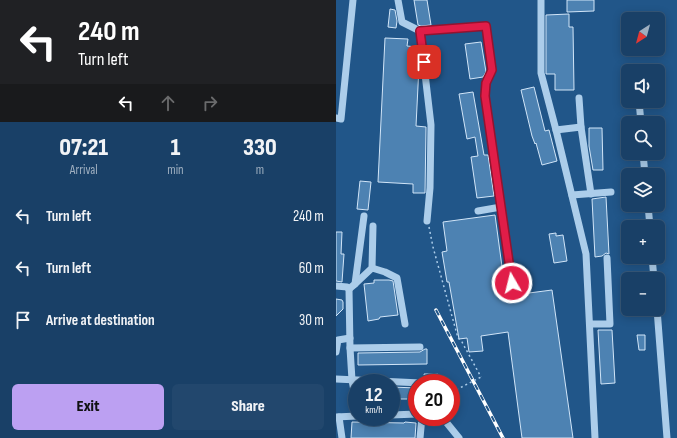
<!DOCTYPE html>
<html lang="en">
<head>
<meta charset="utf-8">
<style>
	body { margin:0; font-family:"Sofia Sans Condensed",sans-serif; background:#22476d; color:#f1f3f6; height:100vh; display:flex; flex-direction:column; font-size:15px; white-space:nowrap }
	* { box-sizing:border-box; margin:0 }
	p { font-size:13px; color:#9fafc0 }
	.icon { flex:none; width:22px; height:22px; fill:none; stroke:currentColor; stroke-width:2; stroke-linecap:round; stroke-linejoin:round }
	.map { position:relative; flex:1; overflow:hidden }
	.panel { display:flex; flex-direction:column; background:#194067; width:336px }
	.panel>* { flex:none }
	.hud { background:#202124; color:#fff; overflow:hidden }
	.needle { width:26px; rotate:216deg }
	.buttons { position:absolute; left:285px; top:12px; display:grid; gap:8px }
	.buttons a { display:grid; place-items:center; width:44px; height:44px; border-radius:6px; background:#194067; box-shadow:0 2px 10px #0003,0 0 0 1px #37597b; font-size:20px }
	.speed { position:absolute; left:12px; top:374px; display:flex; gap:8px; font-size:20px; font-weight:700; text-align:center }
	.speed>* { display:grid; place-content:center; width:52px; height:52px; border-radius:50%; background:#194067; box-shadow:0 2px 10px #0003,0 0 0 1px #37597b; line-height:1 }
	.speed small { font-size:10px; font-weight:400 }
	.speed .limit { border:6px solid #d22; background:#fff; color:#111 }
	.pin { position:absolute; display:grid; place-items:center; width:34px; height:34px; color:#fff; margin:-17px; border-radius:8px; box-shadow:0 2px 6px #0006 }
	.me { position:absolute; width:44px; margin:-22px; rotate:352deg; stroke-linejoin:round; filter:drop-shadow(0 0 3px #0008) }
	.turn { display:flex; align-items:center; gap:14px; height:84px; padding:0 12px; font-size:18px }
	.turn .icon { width:52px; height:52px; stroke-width:2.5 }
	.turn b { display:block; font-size:28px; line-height:34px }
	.lanes { display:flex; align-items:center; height:38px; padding:0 12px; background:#0003; justify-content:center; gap:20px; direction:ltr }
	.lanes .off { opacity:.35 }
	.eta { display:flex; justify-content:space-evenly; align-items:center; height:68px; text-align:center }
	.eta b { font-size:24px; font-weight:800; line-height:28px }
	.cta { display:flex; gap:8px; margin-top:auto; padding:8px 12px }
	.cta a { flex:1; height:46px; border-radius:6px; background:#bca0f2; color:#111; font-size:16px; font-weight:800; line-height:46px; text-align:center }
	.cta a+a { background:#22476d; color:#f1f3f6 }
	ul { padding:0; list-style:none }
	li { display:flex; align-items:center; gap:12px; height:52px; padding:0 12px }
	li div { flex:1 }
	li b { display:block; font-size:15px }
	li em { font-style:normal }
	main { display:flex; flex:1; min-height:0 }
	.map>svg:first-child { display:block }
	.building { fill:#4d82b2; stroke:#d1e5f8 }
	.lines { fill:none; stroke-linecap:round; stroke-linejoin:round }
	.path { stroke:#accdea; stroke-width:1.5; stroke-dasharray:2 3; stroke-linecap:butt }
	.minor { stroke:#accdea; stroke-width:7 }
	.rail-casing { stroke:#fff; stroke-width:3.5 }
	.rail { stroke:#215689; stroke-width:2; stroke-dasharray:6; stroke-linecap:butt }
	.path-bridge { stroke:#accdea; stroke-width:1.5; stroke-dasharray:2 3; stroke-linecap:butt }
	.route-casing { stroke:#92132f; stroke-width:10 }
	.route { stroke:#e11d48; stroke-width:7 }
</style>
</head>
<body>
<main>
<section class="panel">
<div class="hud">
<div class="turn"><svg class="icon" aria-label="left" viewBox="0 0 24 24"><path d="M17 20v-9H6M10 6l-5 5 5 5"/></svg><div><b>240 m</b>Turn left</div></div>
<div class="lanes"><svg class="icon" aria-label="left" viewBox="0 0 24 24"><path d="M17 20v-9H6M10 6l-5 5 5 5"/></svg><svg class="icon off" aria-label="ahead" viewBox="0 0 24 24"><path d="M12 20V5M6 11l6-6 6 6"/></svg><svg class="icon off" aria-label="right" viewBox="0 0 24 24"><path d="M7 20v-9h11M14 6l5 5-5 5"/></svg></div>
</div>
<div class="eta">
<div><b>07:21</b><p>Arrival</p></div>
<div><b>1</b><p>min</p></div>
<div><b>330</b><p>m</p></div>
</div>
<ul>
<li><svg class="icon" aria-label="left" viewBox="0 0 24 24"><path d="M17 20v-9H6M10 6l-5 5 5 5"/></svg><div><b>Turn left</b></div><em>240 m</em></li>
<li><svg class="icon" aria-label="left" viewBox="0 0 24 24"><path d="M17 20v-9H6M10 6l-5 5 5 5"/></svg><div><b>Turn left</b></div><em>60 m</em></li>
<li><svg class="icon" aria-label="arrive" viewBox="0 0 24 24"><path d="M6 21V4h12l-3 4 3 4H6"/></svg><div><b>Arrive at destination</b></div><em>30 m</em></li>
</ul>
<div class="cta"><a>Exit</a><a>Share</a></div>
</section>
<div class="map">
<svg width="341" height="438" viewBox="0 0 341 438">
	<rect width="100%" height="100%" fill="#215689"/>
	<!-- building -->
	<g class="building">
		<polygon points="78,0 91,0 95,25 85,26 82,25"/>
		<polygon points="231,0 258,0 258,11 231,12"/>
		<polygon points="54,9 59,10 61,21 60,28 52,27"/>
		<polygon points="233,14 233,27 237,27 238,90 219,90 219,74 210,74 210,15"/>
		<polygon points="49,38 72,39 71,46 81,47 83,66 80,126 90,127 89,193 77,193 77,184 42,182"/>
		<polygon points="145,42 150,72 147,77 134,79 129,44"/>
		<polygon points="198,87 209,131 213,130 221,161 206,165 200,143 199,144 196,136 185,90"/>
		<polygon points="137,92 148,155 152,155 158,196 141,198 135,157 142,156 139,137 131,139 123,94"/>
		<polygon points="253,128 266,128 267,170 257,170 253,146"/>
		<polygon points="24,181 35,182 32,210 21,209"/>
		<polygon points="270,197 273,254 270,253 266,256 259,257 256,199"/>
		<polygon points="159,215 170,296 216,290 237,438 186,438 172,332 145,336 147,351 133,352 131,338 123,339 113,282 111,282 106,252 111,251 107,222"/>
		<polygon points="0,232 6,232 5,254 8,254 6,282 0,281"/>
		<polygon points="220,233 220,236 227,235 231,261 218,263 213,234"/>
		<polygon points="38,280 53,280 57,281 62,315 44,317 43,319 32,321 28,284 38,283"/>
		<polygon points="0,299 6,300 7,302 7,309 0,316"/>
		<polygon points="262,330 276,330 279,383 265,384"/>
		<polygon points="301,335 309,335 309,350 303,350"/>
		<polygon points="89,349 91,349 91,364 22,365 22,353 84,352"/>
		<polygon points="88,374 102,374 102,383 90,383"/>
		<polygon points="55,387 81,388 81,399 55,399"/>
		<polygon points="16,422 68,423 69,422 80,423 79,438 15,438"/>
	</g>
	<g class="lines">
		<!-- path -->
		<g class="path">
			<polyline points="93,227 97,247 122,338 126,342 145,377"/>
			<polyline points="115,408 121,401 116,392"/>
		</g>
		<!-- minor -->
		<g class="minor">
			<polyline points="62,0 66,22 84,31 95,125 94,188 91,221"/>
			<polyline points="205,0 205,73 220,130 250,254 259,438"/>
			<polyline points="84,31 150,26 156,70 150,83 149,96 176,283"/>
			<polyline points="300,68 300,71"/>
			<polyline points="243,98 245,127 255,194"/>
			<polyline points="303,101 305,123"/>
			<polyline points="0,118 5,119 17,0"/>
			<polyline points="220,130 245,127"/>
			<polyline points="307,153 309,175"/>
			<polyline points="236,195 275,192"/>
			<polyline points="312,205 314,227"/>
			<polyline points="142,211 165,207"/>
			<polyline points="316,257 318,279"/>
			<polyline points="36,268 49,272 61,278 69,324"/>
			<polyline points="19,284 36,268 37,226"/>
			<polyline points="0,286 11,287 13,289"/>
			<polyline points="13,289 14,348 16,380 21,407"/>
			<polyline points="13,289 19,284 28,216"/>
			<polyline points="321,309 331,438"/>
			<polyline points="254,324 274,324 271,258"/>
			<polyline points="14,348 84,347"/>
			<polyline points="0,352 2,340 14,338"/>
			<polyline points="0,379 85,383"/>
			<polyline points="55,415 81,414"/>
			<polyline points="0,417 21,416"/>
			<polyline points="3,417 6,438"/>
			<polyline points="106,417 123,438"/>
			<polyline points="84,438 86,417"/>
		</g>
		<!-- rail casing -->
		<g class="rail-casing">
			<polyline id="rail" points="100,310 167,438"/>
		</g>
		<!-- rail -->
		<use href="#rail" class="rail"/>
		<!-- path-bridge -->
		<polyline class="path-bridge" points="116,392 145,377"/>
	</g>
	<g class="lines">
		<!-- route casing -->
		<g class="route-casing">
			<polyline id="route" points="88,62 84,31 150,26 156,70 150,83 149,96 176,283"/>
		</g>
		<!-- route -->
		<use href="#route" class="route"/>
	</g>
</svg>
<div class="buttons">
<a><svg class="needle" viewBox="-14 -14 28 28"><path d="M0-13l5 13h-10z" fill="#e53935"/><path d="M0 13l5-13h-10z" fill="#9fafc0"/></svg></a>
<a><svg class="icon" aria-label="sound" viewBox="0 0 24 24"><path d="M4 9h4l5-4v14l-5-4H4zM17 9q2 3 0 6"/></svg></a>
<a><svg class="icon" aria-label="search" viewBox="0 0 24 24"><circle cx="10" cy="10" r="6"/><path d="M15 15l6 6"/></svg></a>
<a><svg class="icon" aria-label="layers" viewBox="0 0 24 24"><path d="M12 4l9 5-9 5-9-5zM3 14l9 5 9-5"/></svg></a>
<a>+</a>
<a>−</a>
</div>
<div class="speed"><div>12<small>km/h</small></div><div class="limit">20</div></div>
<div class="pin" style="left:88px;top:62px;background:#d93025"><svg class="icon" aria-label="arrive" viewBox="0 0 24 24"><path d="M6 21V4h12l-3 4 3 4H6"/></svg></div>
<svg class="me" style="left:176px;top:283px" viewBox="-20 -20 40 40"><circle r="17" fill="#e11d48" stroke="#fff" stroke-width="3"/><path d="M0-11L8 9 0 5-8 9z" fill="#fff"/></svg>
</div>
</main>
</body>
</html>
